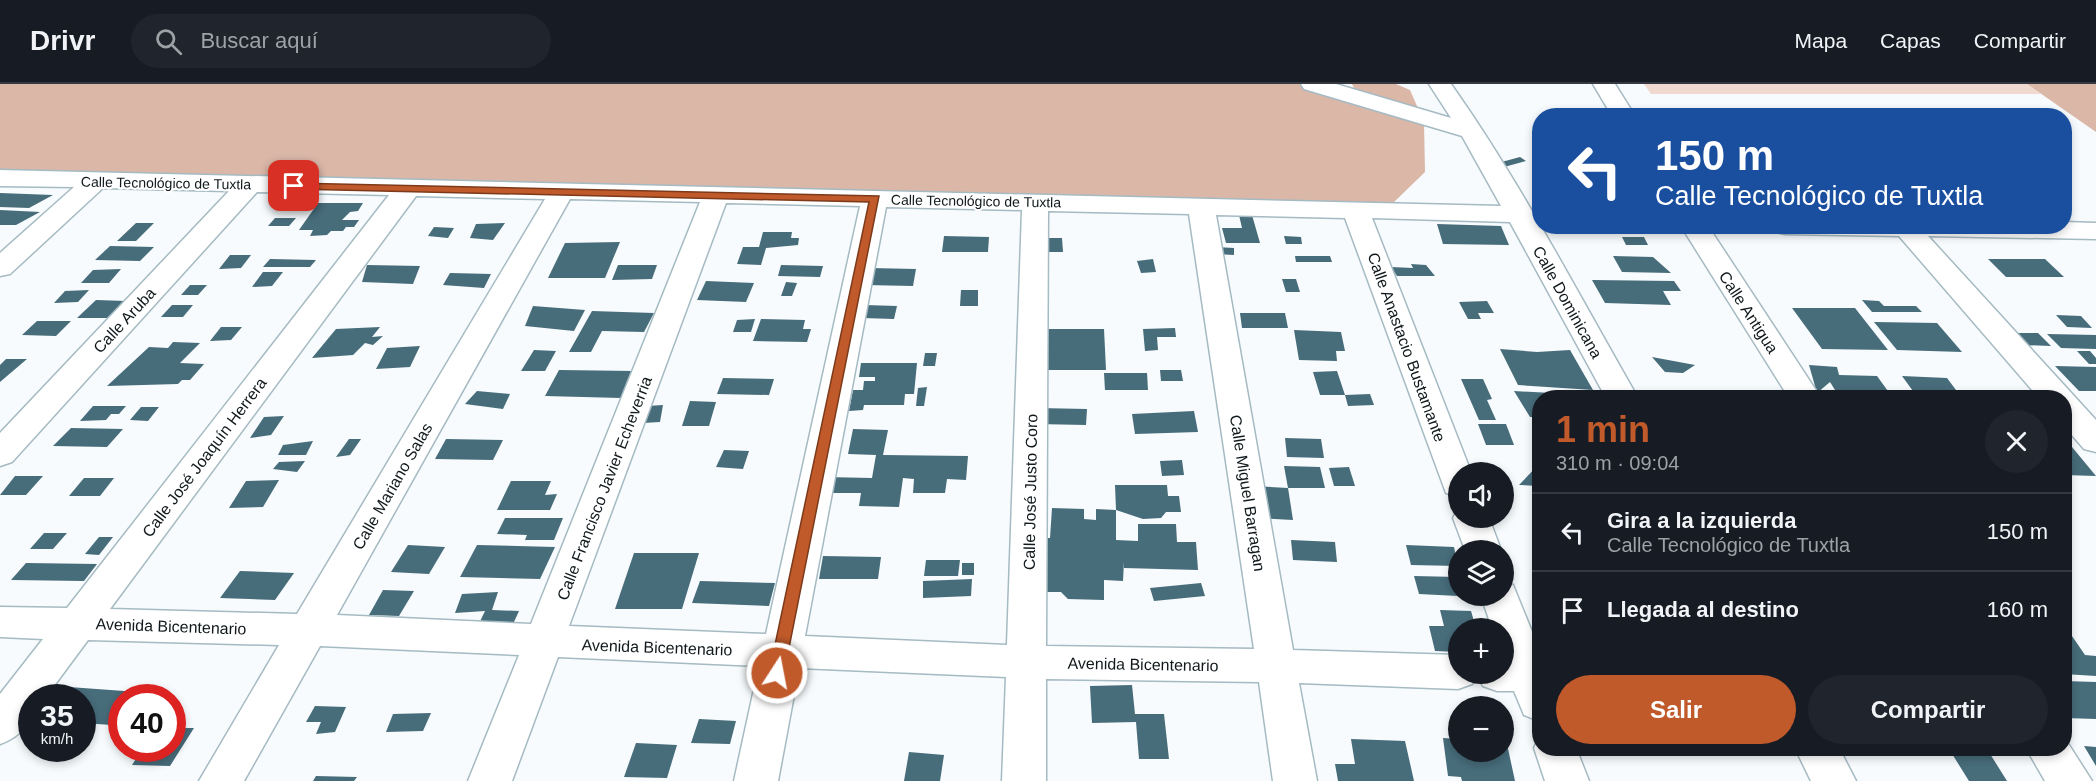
<!DOCTYPE html>
<html lang="es">
<head>
<meta charset="utf-8">
<style>
	body { margin:0; font-family:Helvetica,sans-serif; background:#20242c; color:#f1f3f6; height:100vh; display:flex; flex-direction:column; font-size:22px; white-space:nowrap }
	* { box-sizing:border-box; margin:0 }
	p { font-size:20px; color:#9ea1a6 }
	.icon { flex:none; width:33px; height:33px; fill:none; stroke:currentColor; stroke-width:2; stroke-linecap:round; stroke-linejoin:round }
	.map { position:relative; flex:1; overflow:hidden }
	.drawer { position:absolute; left:1532px; top:306px; width:540px; height:366px; display:flex; flex-direction:column; background:#171b24; border-radius:24px; box-shadow:0 3px 9px #0003 }
	.drawer>* { flex:none }
	.guide { position:absolute; left:1532px; top:24px; width:540px; height:126px; border-radius:24px; box-shadow:0 3px 9px #0003; background:#1a4fa0; color:#fff; overflow:hidden }
	.fabs { position:absolute; left:1448px; top:378px; display:grid; gap:12px }
	.fabs a { display:grid; place-items:center; width:66px; height:66px; border-radius:50%; background:#171b24; box-shadow:0 3px 9px #0003; font-size:30px }
	.speed { position:absolute; left:18px; top:600px; display:flex; gap:12px; font-size:30px; font-weight:700; text-align:center }
	.speed>* { display:grid; place-content:center; width:78px; height:78px; border-radius:50%; background:#171b24; box-shadow:0 3px 9px #0003; line-height:1 }
	.speed small { font-size:15px; font-weight:400 }
	.speed .limit { border:9px solid #d22; background:#fff; color:#111 }
	.pin { position:absolute; display:grid; place-items:center; width:51px; height:51px; color:#fff; margin:-26px; border-radius:12px; box-shadow:0 3px 9px #0006 }
	.me { position:absolute; width:66px; margin:-33px; rotate:11deg; stroke-linejoin:round; filter:drop-shadow(0 0 4px #0008) }
	.turn { display:flex; align-items:center; gap:21px; height:126px; padding:0 24px; font-size:27px }
	.turn .icon { width:78px; height:78px; stroke-width:2.5 }
	.turn b { display:block; font-size:42px; line-height:51px }
	.round { display:grid; place-items:center; flex:none; width:63px; height:63px; border-radius:32px; background:#20242c }
	.head { display:flex; align-items:center; justify-content:space-between; height:102px; padding:0 24px }
	h1 { font-size:36px; font-weight:700; line-height:45px; color:#c05a2a }
	.action { display:flex; gap:12px; margin-top:auto; padding:12px 24px }
	.action a { flex:1; height:69px; border-radius:36px; background:#c05a2a; color:#fff; font-size:24px; font-weight:700; line-height:69px; text-align:center }
	.action a+a { background:#20242c; color:#f1f3f6 }
	ul { padding:0; list-style:none }
	li { display:flex; align-items:center; gap:18px; height:78px; padding:0 24px; border-top:2px solid #363941 }
	li div { flex:1 }
	li b { display:block; font-size:22px }
	li em { font-style:normal }
	header { display:flex; align-items:center; gap:36px; box-sizing:border-box; height:84px; padding:0 30px; background:#171b24; border-bottom:2px solid #363941 }
	header strong { font-size:28px }
	nav { display:flex; gap:33px; margin-inline-start:auto; font-size:21px }
	.search { width:420px; height:54px; background:#20242c; display:flex; align-items:center; gap:15px; box-sizing:border-box; padding:0 21px; border-radius:33px; color:#9ea1a6; font-size:22px }
	.map>svg:first-child { display:block }
	.green { fill:#f0d9cf }
	.forest { fill:#dbb7a8 }
	.building { fill:#476c7a }
	.lines { fill:none; stroke-linecap:round; stroke-linejoin:round }
	.minor-casing { stroke:#a5bac2; stroke-width:3 }
	.minor { fill:#fff; fill-rule:evenodd }
	.route { fill:#c05a2a; stroke:#7d3a1b; stroke-width:1.5 }
	.labels { text-anchor:middle; stroke-width:4.5; stroke-linejoin:round; paint-order:stroke }
	.far-street-label { font-size:14px; fill:#11191c; stroke:#fff }
	.street-label { font-size:16px; fill:#11191c; stroke:#fff }
</style>
</head>
<body>
<header>
<strong>Drivr</strong>
<div class="search"><svg class="icon" aria-label="search" viewBox="0 0 24 24"><circle cx="10" cy="10" r="6"/><path d="M15 15l6 6"/></svg>Buscar aquí</div>
<nav><a>Mapa</a><a>Capas</a><a>Compartir</a></nav>
</header>
<div class="map">
<svg width="2096" height="697" viewBox="0 0 2096 697">
	<rect width="100%" height="100%" fill="#f7fbfd"/>
	<!-- green -->
	<polygon class="green" points="1644,0 2027,0 2041,10 1651,10"/>
	<!-- forest -->
	<g class="forest">
		<polygon points="0,0 1334,0 1354,4 1352,0 1396,0 1410,6 1424,38 1425,88 1391,121 0,87"/>
		<polygon points="2027,0 2096,0 2096,48"/>
	</g>
	<!-- building -->
	<g class="building">
		<polygon points="1520,73 1526,77 1504,83 1498,79"/>
		<polygon points="0,109 53,111 29,124 0,123"/>
		<polygon points="318,119 363,119 358,127 350,128 342,136 359,136 354,143 346,143 343,147 331,147 327,151 310,152 313,146 299,146"/>
		<polygon points="0,126 40,128 16,141 0,141"/>
		<polygon points="1239,131 1252,131 1260,159 1226,159 1222,144 1242,144"/>
		<polygon points="275,134 296,134 289,142 268,142"/>
		<polygon points="136,139 154,139 136,157 117,157"/>
		<polygon points="505,139 493,156 470,154 476,140"/>
		<polygon points="1437,140 1501,142 1509,161 1443,160"/>
		<polygon points="1602,142 1624,142 1628,149 1605,148"/>
		<polygon points="434,143 454,144 448,154 428,152"/>
		<polygon points="763,148 792,148 791,154 799,154 798,161 766,164 761,181 737,180 743,163 759,163"/>
		<polygon points="944,152 989,153 988,168 942,168"/>
		<polygon points="1284,152 1301,153 1302,160 1286,160"/>
		<polygon points="1622,153 1644,153 1648,161 1626,161"/>
		<polygon points="1043,154 1062,154 1063,168 1043,168"/>
		<polygon points="620,158 605,194 548,194 565,159"/>
		<polygon points="110,162 154,163 140,177 95,176"/>
		<polygon points="1216,163 1234,164 1234,171 1216,170"/>
		<polygon points="230,171 251,171 241,184 219,185"/>
		<polygon points="1295,172 1330,172 1332,178 1296,178"/>
		<polygon points="1613,172 1653,173 1671,189 1622,188"/>
		<polygon points="270,175 316,176 310,183 263,183"/>
		<polygon points="1153,175 1156,188 1141,189 1137,177"/>
		<polygon points="1988,175 2045,175 2064,193 2006,193"/>
		<polygon points="1411,180 1426,181 1435,192 1397,192 1391,183 1413,184"/>
		<polygon points="367,181 420,182 413,200 362,198"/>
		<polygon points="618,181 657,181 652,195 612,196"/>
		<polygon points="781,181 823,182 820,193 778,192"/>
		<polygon points="870,184 916,185 913,202 865,201"/>
		<polygon points="121,185 109,199 81,199 93,186"/>
		<polygon points="263,188 283,188 272,202 252,203"/>
		<polygon points="450,189 491,190 484,204 443,201"/>
		<polygon points="1282,195 1296,195 1300,208 1286,208"/>
		<polygon points="1592,196 1674,197 1681,207 1663,207 1671,221 1605,219"/>
		<polygon points="706,197 754,199 746,218 697,216"/>
		<polygon points="786,198 797,199 792,212 781,212"/>
		<polygon points="190,201 207,201 198,211 181,211"/>
		<polygon points="89,206 78,218 54,219 65,207"/>
		<polygon points="961,206 978,206 978,222 960,222"/>
		<polygon points="96,216 126,217 107,234 77,234"/>
		<polygon points="1862,216 1879,217 1884,222 1916,222 1922,228 1872,228"/>
		<polygon points="1487,217 1494,229 1478,229 1481,235 1468,235 1459,218"/>
		<polygon points="172,221 193,221 183,233 161,233"/>
		<polygon points="865,221 897,222 894,235 862,234"/>
		<polygon points="533,222 585,226 574,247 525,242"/>
		<polygon points="1792,224 1855,224 1888,266 1822,265"/>
		<polygon points="592,227 654,229 644,248 602,247 591,268 569,268"/>
		<polygon points="1240,229 1285,229 1288,244 1242,244"/>
		<polygon points="2056,231 2081,232 2092,244 2067,243"/>
		<polygon points="755,235 751,248 733,248 737,236"/>
		<polygon points="761,235 805,236 803,245 811,245 807,258 753,257"/>
		<polygon points="37,237 71,237 56,252 22,251"/>
		<polygon points="1874,238 1937,239 1962,268 1897,266"/>
		<polygon points="221,243 242,243 231,256 210,257"/>
		<polygon points="380,243 372,253 383,252 373,261 365,259 353,271 312,274 336,245"/>
		<polygon points="1175,244 1176,253 1157,253 1158,266 1145,267 1143,245"/>
		<polygon points="1044,245 1104,245 1106,286 1044,286"/>
		<polygon points="1294,246 1341,248 1345,267 1336,267 1337,277 1299,276"/>
		<polygon points="2010,249 2038,249 2051,262 2022,261"/>
		<polygon points="2047,250 2096,251 2096,265 2061,264"/>
		<polygon points="173,258 200,259 180,279 204,280 190,296 182,296 178,300 107,302 149,263 168,264"/>
		<polygon points="420,262 410,283 376,285 387,264"/>
		<polygon points="1500,265 1537,268 1570,266 1593,306 1518,301"/>
		<polygon points="534,266 556,267 545,287 521,287"/>
		<polygon points="2077,267 2090,267 2096,274 2096,280 2089,280"/>
		<polygon points="925,269 937,269 935,282 923,282"/>
		<polygon points="1652,273 1695,281 1683,289 1665,288"/>
		<polygon points="6,275 27,275 0,298 0,281"/>
		<polygon points="861,279 917,279 914,310 905,310 904,321 864,321 863,326 849,327 853,306 863,306 864,297 875,297 875,293 859,293"/>
		<polygon points="1809,281 1837,283 1839,291 1877,292 1893,314 1840,314 1830,298 1817,309"/>
		<polygon points="2055,282 2096,283 2096,307 2079,307"/>
		<polygon points="559,286 634,287 621,314 545,312"/>
		<polygon points="1160,286 1181,286 1183,297 1161,297"/>
		<polygon points="1337,287 1345,311 1370,310 1374,321 1348,322 1345,311 1320,311 1313,288"/>
		<polygon points="1104,289 1147,289 1148,306 1105,306"/>
		<polygon points="1902,292 1947,294 1962,314 1918,314"/>
		<polygon points="723,294 774,295 769,311 717,310"/>
		<polygon points="1461,295 1483,295 1492,315 1487,316 1496,336 1479,336"/>
		<polygon points="927,303 924,322 916,322 918,304"/>
		<polygon points="477,307 510,310 503,325 465,320"/>
		<polygon points="1514,307 1589,311 1590,314 1539,314 1539,333 1530,333"/>
		<polygon points="690,317 716,318 709,342 682,342"/>
		<polygon points="663,321 660,338 643,339 647,322"/>
		<polygon points="93,322 126,322 119,330 111,330 106,336 80,337"/>
		<polygon points="141,323 159,323 148,337 130,336"/>
		<polygon points="1038,324 1087,325 1086,341 1037,340"/>
		<polygon points="1194,327 1198,348 1135,350 1132,330"/>
		<polygon points="284,332 271,351 250,354 264,333"/>
		<polygon points="1478,340 1506,340 1514,361 1486,361"/>
		<polygon points="71,344 123,345 107,363 53,362"/>
		<polygon points="853,345 888,346 883,371 968,372 966,396 947,395 945,409 913,409 914,395 903,394 899,423 859,422 861,409 821,409 825,393 872,394 876,371 848,370"/>
		<polygon points="1285,354 1321,355 1324,374 1287,373"/>
		<polygon points="349,355 361,355 350,371 336,373"/>
		<polygon points="446,355 503,356 493,376 435,375"/>
		<polygon points="313,357 306,371 278,371 283,361"/>
		<polygon points="2064,363 2072,363 2096,392 2064,391"/>
		<polygon points="724,366 749,367 743,385 716,383"/>
		<polygon points="1182,376 1184,391 1162,392 1160,377"/>
		<polygon points="305,377 297,388 273,385 279,378"/>
		<polygon points="1539,380 1539,402 1519,401"/>
		<polygon points="1284,382 1320,383 1325,404 1288,404"/>
		<polygon points="1349,383 1355,402 1334,402 1329,384"/>
		<polygon points="15,392 43,392 26,411 0,411"/>
		<polygon points="84,394 114,394 100,412 69,412"/>
		<polygon points="279,396 263,423 229,424 246,397"/>
		<polygon points="511,397 551,397 545,411 557,410 550,426 497,426"/>
		<polygon points="1115,401 1167,401 1168,412 1179,412 1181,428 1166,428 1161,434 1143,435 1116,426"/>
		<polygon points="1252,402 1288,404 1293,436 1256,434"/>
		<polygon points="1052,424 1084,425 1084,435 1096,436 1096,425 1116,426 1116,456 1138,457 1138,440 1176,440 1177,458 1196,458 1198,486 1124,484 1124,477 1123,497 1104,496 1104,516 1068,515 1061,508 1040,508 1043,454 1050,454"/>
		<polygon points="505,434 563,434 554,456 525,456 527,451 497,450"/>
		<polygon points="44,449 67,449 53,465 30,465"/>
		<polygon points="99,453 113,453 99,471 85,470"/>
		<polygon points="1291,456 1335,458 1337,478 1293,476"/>
		<polygon points="408,461 445,463 429,490 391,488"/>
		<polygon points="477,461 555,463 540,495 460,493"/>
		<polygon points="1406,461 1454,463 1458,482 1411,481"/>
		<polygon points="634,469 699,469 682,525 615,525"/>
		<polygon points="823,472 881,473 878,495 819,495"/>
		<polygon points="926,476 960,476 958,492 924,492"/>
		<polygon points="26,479 97,480 84,497 11,496"/>
		<rect x="962" y="479" width="12" height="12"/>
		<polygon points="240,487 294,489 275,516 220,514"/>
		<polygon points="1414,492 1458,493 1458,512 1419,510"/>
		<polygon points="972,495 971,512 923,514 923,497"/>
		<polygon points="700,497 775,499 769,522 692,519"/>
		<polygon points="1201,499 1205,512 1154,517 1150,504"/>
		<polygon points="383,506 414,507 399,532 369,531"/>
		<polygon points="498,508 492,526 519,527 508,551 474,550 485,527 455,529 462,510"/>
		<polygon points="1440,526 1471,527 1476,544 1458,544 1458,568 1435,567 1429,542 1444,542"/>
		<polygon points="2064,551 2072,552 2085,571 2096,572 2096,592 2064,590"/>
		<polygon points="2064,597 2096,598 2096,635 2064,634"/>
		<polygon points="1132,601 1135,630 1164,630 1169,675 1139,675 1136,638 1092,639 1090,602"/>
		<polygon points="69,603 138,608 134,614 122,614 122,630 112,641 82,639 82,614 61,614"/>
		<polygon points="315,622 346,623 335,648 316,650 321,638 306,638"/>
		<polygon points="431,629 423,647 386,648 393,630"/>
		<polygon points="699,635 736,637 730,660 691,659"/>
		<polygon points="172,644 194,644 170,682 132,681 143,664 172,664"/>
		<polygon points="1443,654 1458,655 1458,668 1503,668 1503,660 1507,660 1515,697 1462,697 1461,693 1448,692"/>
		<polygon points="1351,655 1405,657 1414,697 1338,697 1335,680 1355,680"/>
		<polygon points="636,659 677,661 667,694 624,693"/>
		<polygon points="2084,662 2096,663 2096,682"/>
		<polygon points="1949,665 1987,665 2007,697 1969,697"/>
		<polygon points="909,668 944,671 940,697 904,697"/>
		<polygon points="316,692 357,693 354,697 313,697"/>
	</g>
	<g class="lines">
		<!-- minor casing -->
		<g class="minor-casing">
			<g id="minor">
				<path d="M1301 0H1336L1451 34 1429 0H1451C1521 99 1577 208 1638 314H1606L1510 138 1372 134 1471 388H1458V412L1446 409 1345 134 1216 131 1293 566 1458 571V590H1503V544H1492L1481 512H1503V498L1513 501 1539 565V637L1524 631 1514 607H1497L1483 602 1477 590 1472 600 1458 605 1299 599 1317 697H1273L1259 598 1046 595V697H1002L1006 593 799 584 778 697H734L759 582 558 573 512 697H468L519 571 320 562 244 697H199L279 561 88 556 45 614H32C32 638 23 652 0 660V610L43 555 0 553V523L67 524 389 111 257 108 12 378 0 382V349L229 107 103 104 10 190 0 192V169L74 103 0 102V86L1501 122 1462 52 1304 5ZM416 112 545 115 297 530 110 525ZM570 115 700 118 531 540 337 531ZM726 119 860 122 766 550 569 542ZM886 123 1022 126 1007 561 805 552ZM1048 127 1189 130 1254 565 1046 562Z"/>
				<polygon points="1593,0 1615,0 1635,32 1612,32"/>
				<polygon points="2064,138 2096,139 2096,155 1928,152 2096,336 2096,368 2084,365 2064,342 2064,314 2039,314 1899,152 1785,150 1776,148 1772,142 2064,142"/>
				<polygon points="1681,142 1708,142 1821,314 1789,314"/>
				<polygon points="1458,425 1458,434 1489,434 1501,466 1465,466 1453,434"/>
				<polygon points="1539,653 1539,664 1576,664 1589,697 1545,697 1534,664"/>
				<polygon points="2064,653 2092,697 2045,697 2026,664 2064,664"/>
				<polygon points="1795,664 1839,664 1856,697 1811,697"/>
			</g>
		</g>
		<!-- minor -->
		<use href="#minor" class="minor"/>
	</g>
	<!-- route -->
	<polygon class="route" points="291,99 879,112 783,594 771,594 769,589 869,118 294,105 291,104"/>
	<g class="labels">
		<!-- far-street labels -->
		<g class="far-street-label">
			<text transform="translate(166 99) rotate(1)" y="5">Calle Tecnológico de Tuxtla</text>
			<text transform="translate(976 117) rotate(1)" y="5">Calle Tecnológico de Tuxtla</text>
		</g>
		<!-- street labels -->
		<g class="street-label">
			<text transform="translate(1568 218) rotate(61)" y="6">Calle Dominicana</text>
			<text transform="translate(1749 228) rotate(57)" y="6">Calle Antigua</text>
			<text transform="translate(124 236) rotate(-47)" y="6">Calle Aruba</text>
			<text transform="translate(1407 263) rotate(70)" y="6">Calle Anastacio Bustamante</text>
			<text transform="translate(204 373) rotate(-53)" y="6">Calle José Joaquín Herrera</text>
			<text transform="translate(392 402) rotate(-60)" y="6">Calle Mariano Salas</text>
			<text transform="translate(604 404) rotate(-69)" y="6">Calle Francisco Javier Echeverria</text>
			<text transform="translate(1030 408) rotate(-89)" y="6">Calle José Justo Coro</text>
			<text transform="translate(1248 409) rotate(81)" y="6">Calle Miguel Barragan</text>
			<text transform="translate(171 542) rotate(2)" y="6">Avenida Bicentenario</text>
			<text transform="translate(657 563) rotate(2)" y="6">Avenida Bicentenario</text>
			<text transform="translate(1143 580) rotate(1)" y="6">Avenida Bicentenario</text>
		</g>
	</g>
</svg>
<div class="fabs">
<a><svg class="icon" aria-label="sound" viewBox="0 0 24 24"><path d="M4 9h4l5-4v14l-5-4H4zM17 9q2 3 0 6"/></svg></a>
<a><svg class="icon" aria-label="layers" viewBox="0 0 24 24"><path d="M12 4l9 5-9 5-9-5zM3 14l9 5 9-5"/></svg></a>
<a>+</a>
<a>−</a>
</div>
<div class="speed"><div>35<small>km/h</small></div><div class="limit">40</div></div>
<div class="pin" style="left:294px;top:102px;background:#d93025"><svg class="icon" aria-label="arrive" viewBox="0 0 24 24"><path d="M6 21V4h12l-3 4 3 4H6"/></svg></div>
<svg class="me" style="left:777px;top:589px" viewBox="-20 -20 40 40"><circle r="17" fill="#c05a2a" stroke="#fff" stroke-width="3"/><path d="M0-11L8 9 0 5-8 9z" fill="#fff"/></svg>
<div class="guide">
<div class="turn"><svg class="icon" aria-label="left" viewBox="0 0 24 24"><path d="M17 20v-9H6M10 6l-5 5 5 5"/></svg><div><b>150 m</b>Calle Tecnológico de Tuxtla</div></div>
</div>
<section class="drawer">
<div class="head"><div><h1>1 min</h1><p>310 m · 09:04</p></div><a class="round"><svg class="icon" aria-label="close" viewBox="0 0 24 24"><path d="M6 6l12 12M18 6L6 18"/></svg></a></div>
<ul>
<li><svg class="icon" aria-label="left" viewBox="0 0 24 24"><path d="M17 20v-9H6M10 6l-5 5 5 5"/></svg><div><b>Gira a la izquierda</b><p>Calle Tecnológico de Tuxtla</p></div><em>150 m</em></li>
<li><svg class="icon" aria-label="arrive" viewBox="0 0 24 24"><path d="M6 21V4h12l-3 4 3 4H6"/></svg><div><b>Llegada al destino</b></div><em>160 m</em></li>
</ul>
<div class="action"><a>Salir</a><a>Compartir</a></div>
</section>
</div>
</body>
</html>
